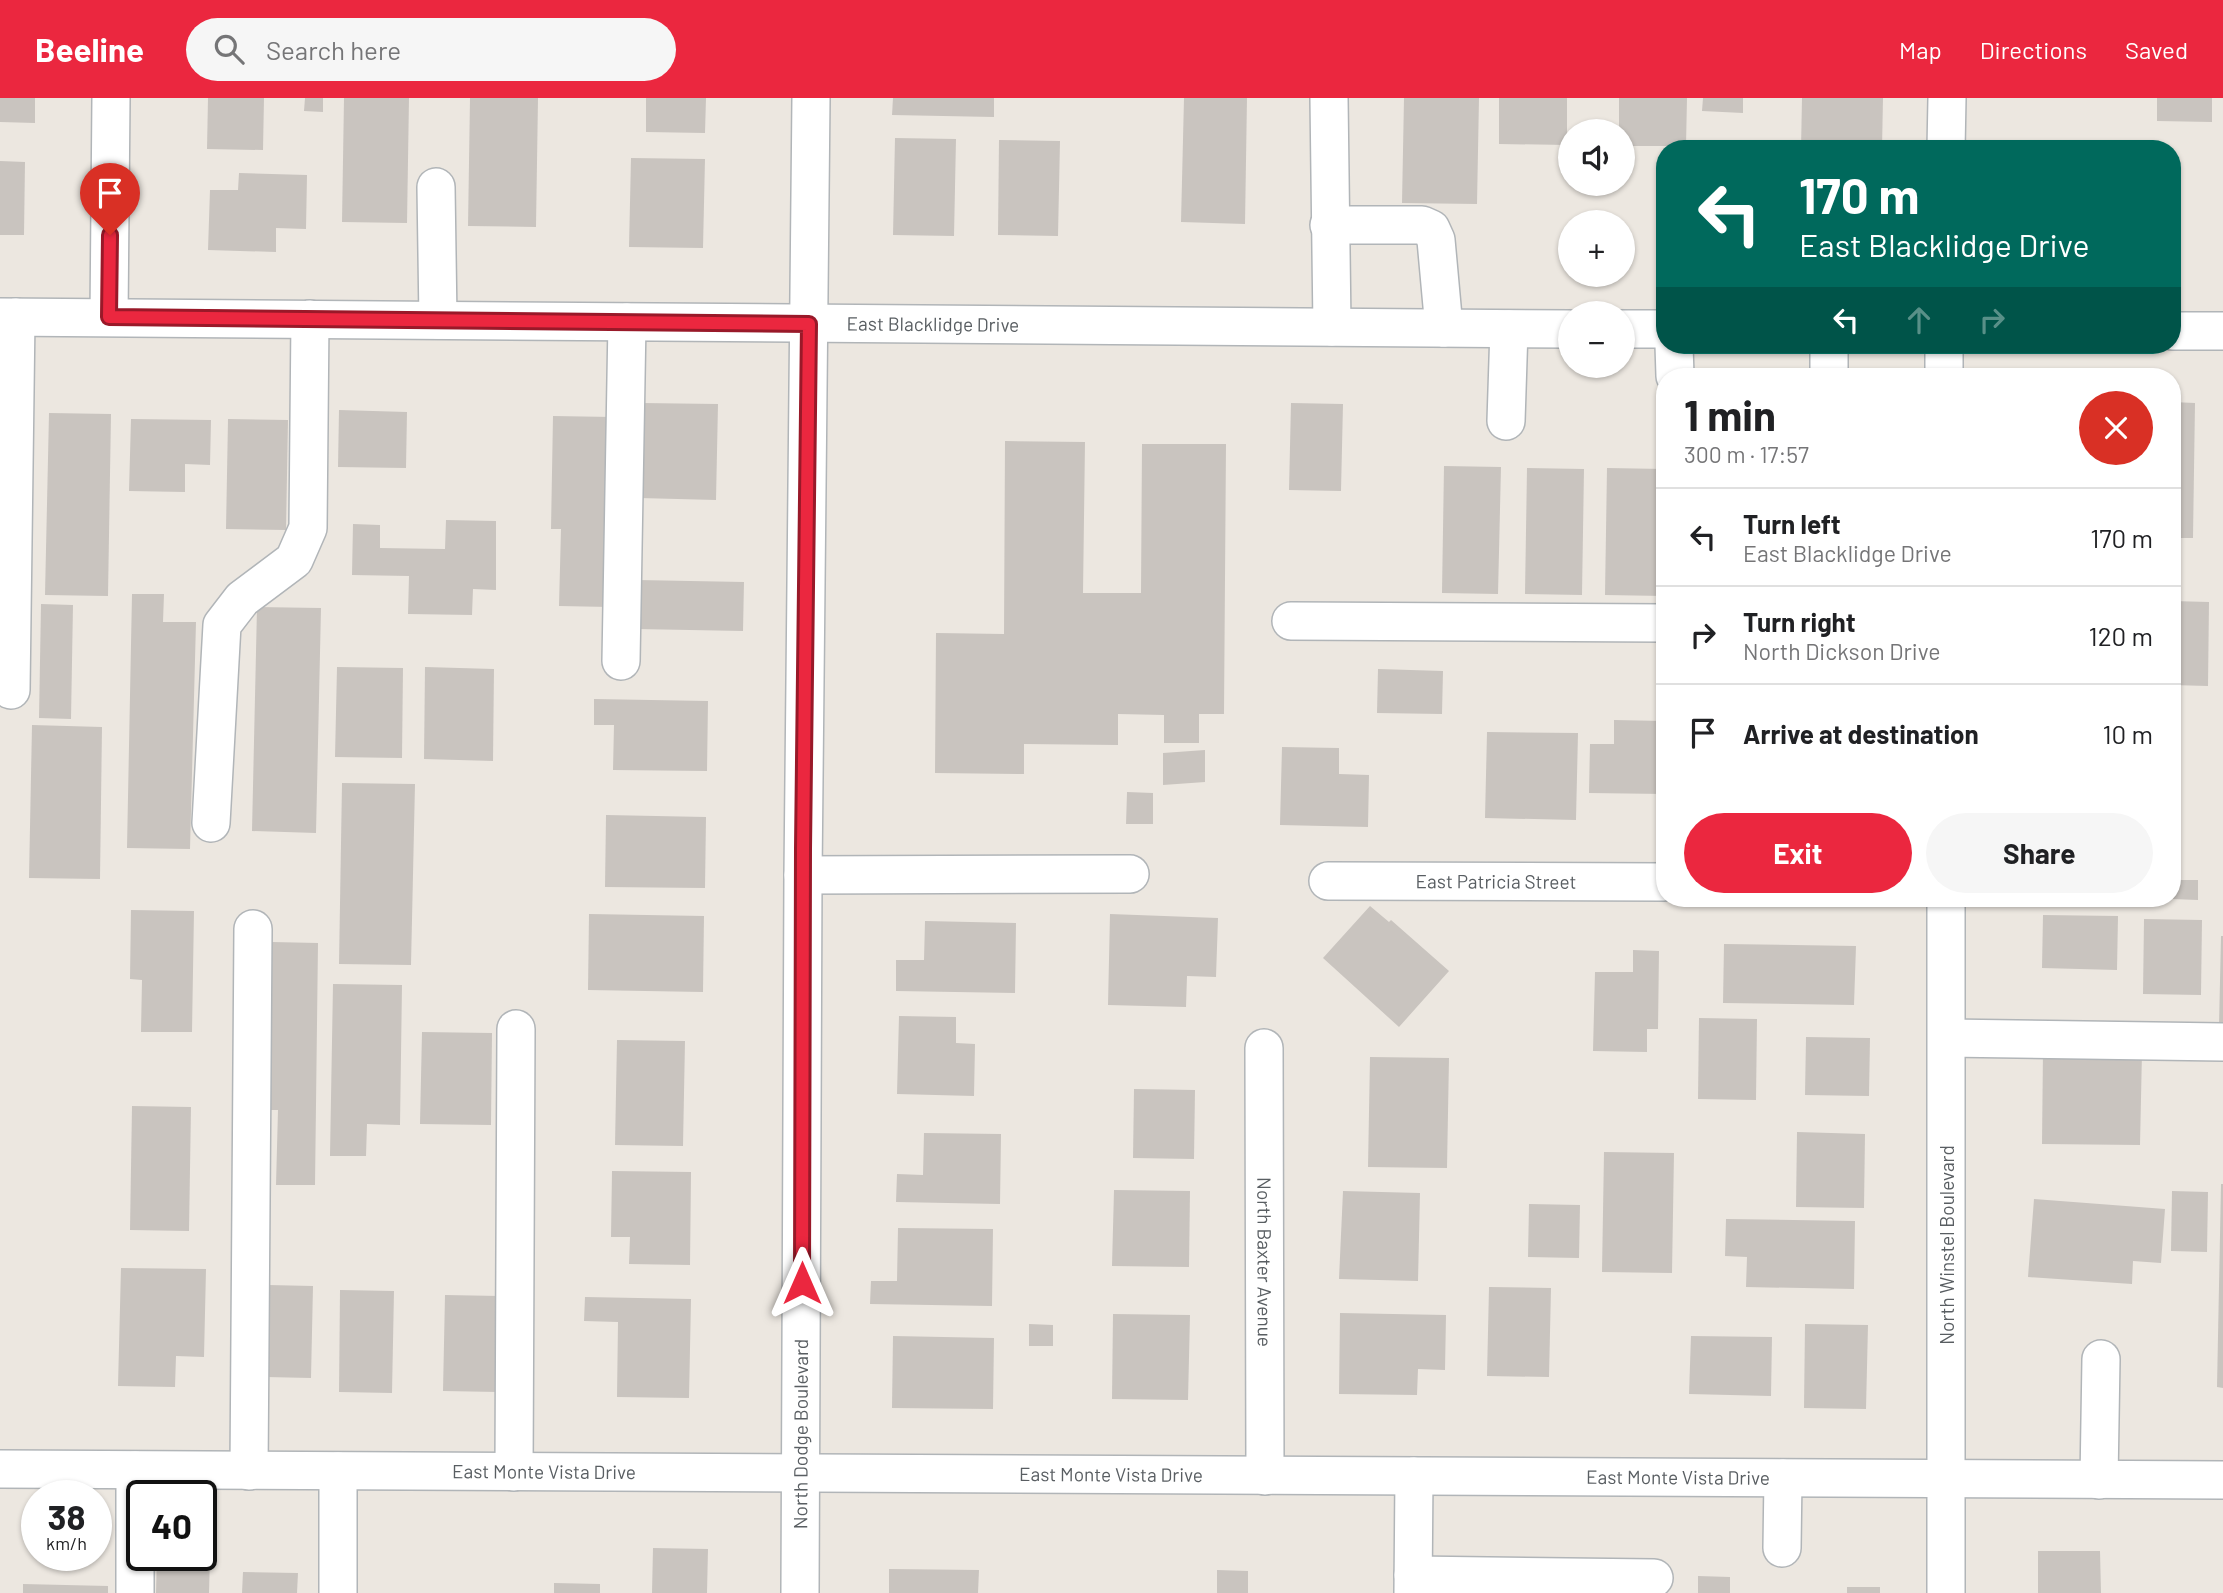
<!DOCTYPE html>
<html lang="en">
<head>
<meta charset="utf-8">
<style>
	body { margin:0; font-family:Barlow,sans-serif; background:#f6f6f6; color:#202124; height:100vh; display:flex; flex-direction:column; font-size:26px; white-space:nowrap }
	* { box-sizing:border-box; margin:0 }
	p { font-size:23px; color:#757577 }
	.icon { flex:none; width:38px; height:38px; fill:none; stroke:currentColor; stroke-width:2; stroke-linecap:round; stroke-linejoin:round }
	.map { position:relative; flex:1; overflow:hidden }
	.sheet { position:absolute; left:1656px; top:270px; width:525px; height:539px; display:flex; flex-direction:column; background:#fff; border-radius:28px; box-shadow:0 2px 5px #0004 }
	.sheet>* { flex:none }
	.hud { position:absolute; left:1656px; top:42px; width:525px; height:214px; border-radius:28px; box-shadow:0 2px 5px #0004; background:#00695c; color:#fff; overflow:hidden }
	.controls { position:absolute; left:1558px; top:21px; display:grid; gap:14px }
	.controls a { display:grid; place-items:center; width:77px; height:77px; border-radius:50%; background:#fff; box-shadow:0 2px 5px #0004; font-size:35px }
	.speed { position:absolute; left:21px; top:1382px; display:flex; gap:14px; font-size:35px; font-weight:700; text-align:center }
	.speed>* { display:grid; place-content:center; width:91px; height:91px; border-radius:50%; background:#fff; box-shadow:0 2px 5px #0004; line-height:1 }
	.speed small { font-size:18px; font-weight:400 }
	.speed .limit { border:4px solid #111; border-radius:10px; background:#fff; color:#111 }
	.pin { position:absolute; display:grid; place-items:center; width:60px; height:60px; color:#fff; margin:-72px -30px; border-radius:50% 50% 50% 0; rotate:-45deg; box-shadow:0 0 7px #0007 }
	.pin .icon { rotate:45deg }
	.me { position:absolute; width:77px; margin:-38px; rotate:0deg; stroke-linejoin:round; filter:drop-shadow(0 0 5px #0008) }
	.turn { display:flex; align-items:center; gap:24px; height:147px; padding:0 28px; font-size:32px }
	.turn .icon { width:91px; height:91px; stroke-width:2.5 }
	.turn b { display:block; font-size:49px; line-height:60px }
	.lanes { display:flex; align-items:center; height:66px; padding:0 28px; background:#0003; justify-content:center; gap:35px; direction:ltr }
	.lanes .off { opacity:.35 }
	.round { display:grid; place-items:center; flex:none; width:74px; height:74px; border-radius:37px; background:#f6f6f6 }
	.head { display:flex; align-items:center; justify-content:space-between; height:119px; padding:0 28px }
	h1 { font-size:42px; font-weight:700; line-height:52px }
	.cta { display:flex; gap:14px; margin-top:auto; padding:14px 28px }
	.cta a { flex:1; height:80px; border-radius:42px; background:#eb273f; color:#fff; font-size:28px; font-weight:700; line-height:80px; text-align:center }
	.cta a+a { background:#f6f6f6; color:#202124 }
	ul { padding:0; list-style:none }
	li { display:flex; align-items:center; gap:21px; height:98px; padding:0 28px; border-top:2px solid #e0e0e0 }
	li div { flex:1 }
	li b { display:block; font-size:26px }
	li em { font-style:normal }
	header { display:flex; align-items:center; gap:42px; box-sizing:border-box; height:98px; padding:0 35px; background:#eb273f; color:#fff }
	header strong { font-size:33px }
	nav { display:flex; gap:38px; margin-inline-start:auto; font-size:24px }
	.search { width:490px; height:63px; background:#f6f6f6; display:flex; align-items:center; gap:18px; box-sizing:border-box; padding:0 24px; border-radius:38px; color:#757577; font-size:26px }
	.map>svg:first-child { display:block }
	.building { fill:#c9c4bf }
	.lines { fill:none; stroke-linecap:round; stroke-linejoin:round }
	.minor-casing { stroke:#b1b5b8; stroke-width:40 }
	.minor { stroke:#fff; stroke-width:37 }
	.route-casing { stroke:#991929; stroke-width:18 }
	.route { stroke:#eb273f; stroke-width:12 }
	.labels { text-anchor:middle; stroke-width:5; stroke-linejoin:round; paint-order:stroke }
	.street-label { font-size:19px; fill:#595e62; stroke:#fff }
</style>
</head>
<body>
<header>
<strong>Beeline</strong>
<div class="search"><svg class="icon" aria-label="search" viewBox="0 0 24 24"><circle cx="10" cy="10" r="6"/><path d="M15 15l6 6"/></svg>Search here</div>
<nav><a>Map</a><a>Directions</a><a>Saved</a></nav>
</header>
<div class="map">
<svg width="2223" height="1495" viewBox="0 0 2223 1495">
	<rect width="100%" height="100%" fill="#ece7e0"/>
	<!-- building -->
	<g class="building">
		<polygon points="0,0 35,0 35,25 0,24"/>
		<polygon points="208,0 264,0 263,52 207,51"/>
		<polygon points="305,0 323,0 323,14 304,13"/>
		<polygon points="344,0 409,0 407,125 342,124"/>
		<polygon points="470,0 538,0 536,129 468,128"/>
		<polygon points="646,0 706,0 705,35 646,34"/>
		<polygon points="893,0 994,0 994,19 892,17"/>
		<polygon points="1184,0 1247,0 1245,126 1181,124"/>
		<polygon points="1404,0 1479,0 1477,106 1402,105"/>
		<polygon points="1499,0 1567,0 1567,47 1499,46"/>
		<polygon points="1619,0 1687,0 1686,48 1622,48 1622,33 1619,33"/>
		<polygon points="1703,0 1743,0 1743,15 1702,13"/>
		<polygon points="1802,0 1883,0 1882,51 1801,51"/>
		<polygon points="2157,0 2212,0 2212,24 2157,23"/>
		<polygon points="895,40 956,41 954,138 893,137"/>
		<polygon points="999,42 1060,43 1058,138 998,137"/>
		<polygon points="2046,46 2133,48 2133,51 2046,51"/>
		<polygon points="631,60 705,61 703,150 629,149"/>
		<polygon points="0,63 25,64 24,137 0,137"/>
		<polygon points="239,75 307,77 306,131 276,130 276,154 208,152 210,92 238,92"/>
		<polygon points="2172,304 2195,305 2193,440 2172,440"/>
		<polygon points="641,305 718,306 716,402 639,400"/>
		<polygon points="1291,305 1343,306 1341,393 1289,392"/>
		<polygon points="339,312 407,314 406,370 338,369"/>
		<polygon points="49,315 111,316 108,498 45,497"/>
		<polygon points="553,318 613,319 610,509 559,508 561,431 551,431"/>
		<polygon points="131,321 211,322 210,367 185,366 185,394 129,393"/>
		<polygon points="228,321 288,322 286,432 226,431"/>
		<polygon points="1005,343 1085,344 1083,495 1141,495 1142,346 1226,346 1224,616 1199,616 1199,645 1164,645 1164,617 1118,616 1118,647 1024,646 1024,676 935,675 936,535 1004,536"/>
		<polygon points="1444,368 1501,369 1498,496 1442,495"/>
		<polygon points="1527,370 1584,371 1582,497 1525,496"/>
		<polygon points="1607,370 1664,371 1664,498 1605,497"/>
		<polygon points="446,422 496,423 496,492 473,491 472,517 408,516 409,478 352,477 353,426 380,427 380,450 445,451"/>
		<polygon points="637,482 744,484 743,533 636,531"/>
		<polygon points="132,496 164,496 163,524 196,524 190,751 127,750"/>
		<polygon points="2172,503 2209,504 2208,588 2172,587"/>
		<polygon points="41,506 73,507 71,621 39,620"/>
		<polygon points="257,509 321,510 316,735 252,733"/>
		<polygon points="337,569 403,570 402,660 335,659"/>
		<polygon points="425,569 494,571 493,663 424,661"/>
		<polygon points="1378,571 1443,573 1442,616 1377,615"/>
		<polygon points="594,601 708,603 707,673 613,672 614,627 594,627"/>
		<polygon points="1614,622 1664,623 1664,696 1589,695 1590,646 1614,646"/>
		<polygon points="32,627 102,629 100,781 29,780"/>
		<polygon points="1487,634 1578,635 1576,722 1485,720"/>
		<polygon points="1282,649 1339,650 1339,676 1369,677 1368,729 1280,727"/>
		<polygon points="1205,652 1205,684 1163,687 1163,655"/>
		<polygon points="342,685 415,686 411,867 339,866"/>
		<polygon points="1127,694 1153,695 1153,726 1126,726"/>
		<polygon points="606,717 706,719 705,790 605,789"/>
		<polygon points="2172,782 2198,782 2198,802 2172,801"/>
		<polygon points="1370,808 1389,824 1391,822 1449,873 1399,929 1323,860"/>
		<polygon points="131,812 194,813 192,934 141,934 142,882 130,881"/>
		<polygon points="589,816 704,818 703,894 588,892"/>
		<polygon points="1110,816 1218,820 1216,879 1187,878 1186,909 1108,907"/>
		<polygon points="2043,817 2118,818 2117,872 2042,870"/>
		<polygon points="2144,821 2202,822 2201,897 2143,896"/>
		<polygon points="925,823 1016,825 1015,895 896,893 896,862 924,862"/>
		<polygon points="2221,838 2223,838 2223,928 2219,928"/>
		<polygon points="272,844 318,845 315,1087 276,1087 278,1012 270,1012"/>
		<polygon points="1724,846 1856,848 1854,907 1723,905"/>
		<polygon points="1633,852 1659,853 1658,931 1647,931 1647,954 1593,953 1595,874 1633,874"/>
		<polygon points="333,886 402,887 400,1027 367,1026 366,1058 330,1058"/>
		<polygon points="899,918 956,919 956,945 975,946 974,998 897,996"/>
		<polygon points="1699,920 1757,921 1756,1002 1698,1001"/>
		<polygon points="422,934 492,935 491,1027 420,1026"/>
		<polygon points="1806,939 1870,940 1869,998 1805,997"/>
		<polygon points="617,942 685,943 683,1048 615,1047"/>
		<polygon points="2043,952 2142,954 2140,1047 2042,1046"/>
		<polygon points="1370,959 1449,960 1447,1070 1368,1069"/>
		<polygon points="1134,991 1195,992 1194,1061 1133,1060"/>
		<polygon points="132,1008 191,1009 189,1133 130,1132"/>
		<polygon points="1797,1034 1865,1036 1864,1110 1796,1109"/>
		<polygon points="924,1035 1001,1036 1000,1106 896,1104 897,1076 923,1077"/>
		<polygon points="1604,1054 1674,1055 1672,1175 1602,1174"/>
		<polygon points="612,1073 691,1074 690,1167 629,1166 630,1139 611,1139"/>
		<polygon points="2221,1086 2223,1086 2223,1290 2217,1289"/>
		<polygon points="1114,1092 1190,1093 1189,1169 1112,1168"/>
		<polygon points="1343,1093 1420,1095 1418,1183 1339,1181"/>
		<polygon points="2172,1093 2208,1094 2207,1154 2171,1153"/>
		<polygon points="2034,1101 2165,1111 2161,1165 2133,1163 2132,1186 2028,1179"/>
		<polygon points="1529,1106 1580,1107 1579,1160 1528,1159"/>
		<polygon points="1726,1121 1855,1123 1854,1191 1746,1189 1747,1159 1725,1158"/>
		<polygon points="898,1130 993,1131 992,1208 870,1206 871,1183 897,1183"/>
		<polygon points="121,1170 206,1171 204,1259 176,1258 175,1289 118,1288"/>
		<polygon points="268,1187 313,1188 311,1280 266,1279"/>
		<polygon points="1489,1189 1551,1190 1549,1279 1487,1278"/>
		<polygon points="340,1192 394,1193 392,1295 339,1294"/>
		<polygon points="445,1197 500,1198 498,1294 443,1293"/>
		<polygon points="585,1199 691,1201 689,1300 617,1299 618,1224 584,1223"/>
		<polygon points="1340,1215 1446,1217 1445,1272 1418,1271 1417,1297 1339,1296"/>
		<polygon points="1113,1216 1190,1217 1188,1302 1112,1301"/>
		<polygon points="1029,1226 1053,1227 1053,1248 1029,1248"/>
		<polygon points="1805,1226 1868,1227 1866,1311 1804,1310"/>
		<polygon points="893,1238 994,1240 993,1311 892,1310"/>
		<polygon points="1691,1238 1772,1239 1771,1298 1689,1296"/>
		<polygon points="653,1450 708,1451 707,1495 652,1495"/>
		<polygon points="2038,1453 2100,1453 2101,1495 2038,1495"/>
		<polygon points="157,1458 210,1459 209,1495 156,1495"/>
		<polygon points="889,1471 979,1472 978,1495 889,1495"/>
		<polygon points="1217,1472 1248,1473 1248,1495 1217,1495"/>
		<polygon points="243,1474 298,1475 297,1495 242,1495"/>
		<polygon points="1698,1478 1730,1479 1730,1495 1698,1495"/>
		<polygon points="554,1485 600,1486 600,1495 554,1495"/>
		<polygon points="23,1486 108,1488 108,1495 23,1495"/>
		<rect x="1847" y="1489" width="33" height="6"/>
	</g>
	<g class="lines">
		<!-- minor casing -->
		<g class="minor-casing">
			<g id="minor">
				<polyline points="1329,0 1332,229"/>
				<polyline points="1946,51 1947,0"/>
				<polyline points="436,89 438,222"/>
				<polyline points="1329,127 1422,127 1431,131 1436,142 1444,230"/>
				<path id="s1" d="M0 219 1570 231"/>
				<polyline points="109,219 111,0"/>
				<polyline points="1622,231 1664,231"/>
				<polyline points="2172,233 2223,233"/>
				<polyline points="1674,247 1675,278"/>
				<polyline points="1944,247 1944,278"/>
				<polyline points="1829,278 1829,247"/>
				<polyline points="1506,323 1509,231"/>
				<polyline points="1291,523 1664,525"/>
				<polyline points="621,563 627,224"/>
				<polyline points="11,592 16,219"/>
				<polyline points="211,725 222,527 242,501 294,462 308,430 310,221"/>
				<polyline points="803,777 1130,776"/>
				<path id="s2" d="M1328 783 1664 784"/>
				<polyline points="1946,800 1946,1495"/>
				<polyline points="1947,940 2223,944"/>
				<path id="s3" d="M1264 950 1265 1378"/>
				<path id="s4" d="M0 1371 2223 1382"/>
				<polyline points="249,1373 253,831"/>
				<polyline points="514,1374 516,931"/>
				<polyline points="2099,1382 2101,1261"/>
				<polyline points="1782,1450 1783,1380"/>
				<polyline points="1413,1477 1654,1480"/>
				<polyline points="135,1495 135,1372"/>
				<polyline points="338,1495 338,1373"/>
				<path id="s5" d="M800 1495 803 777 811 0"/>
				<polyline points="1413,1495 1414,1378"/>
			</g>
		</g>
		<!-- minor -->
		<use href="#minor" class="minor"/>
	</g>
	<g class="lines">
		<!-- route casing -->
		<g class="route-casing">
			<polyline id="route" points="110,137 109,219 809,226 803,751 802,1185"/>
		</g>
		<!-- route -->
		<use href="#route" class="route"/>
	</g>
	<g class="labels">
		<!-- street labels -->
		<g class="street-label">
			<text dy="7" stroke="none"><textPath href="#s1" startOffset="933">East Blacklidge Drive</textPath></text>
			<text dy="7" stroke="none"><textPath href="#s2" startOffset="168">East Patricia Street</textPath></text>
			<text transform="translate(1947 1147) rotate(-90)" y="7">North Winstel Boulevard</text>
			<text dy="7" stroke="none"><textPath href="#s3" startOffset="214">North Baxter Avenue</textPath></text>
			<text dy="7" stroke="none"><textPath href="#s5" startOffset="159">North Dodge Boulevard</textPath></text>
			<text dy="7" stroke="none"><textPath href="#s4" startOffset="544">East Monte Vista Drive</textPath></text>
			<text dy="7" stroke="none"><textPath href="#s4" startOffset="1111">East Monte Vista Drive</textPath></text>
			<text dy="7" stroke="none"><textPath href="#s4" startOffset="1678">East Monte Vista Drive</textPath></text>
		</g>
	</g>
</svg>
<div class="controls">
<a><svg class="icon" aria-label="sound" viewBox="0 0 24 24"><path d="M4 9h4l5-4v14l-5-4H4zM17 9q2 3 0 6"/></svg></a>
<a>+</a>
<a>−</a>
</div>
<div class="speed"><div>38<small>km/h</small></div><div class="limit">40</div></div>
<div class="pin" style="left:110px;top:137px;background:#d93025"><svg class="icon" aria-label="arrive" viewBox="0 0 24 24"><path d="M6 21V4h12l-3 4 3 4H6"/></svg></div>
<svg class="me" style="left:802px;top:1185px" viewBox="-20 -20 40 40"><path d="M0-17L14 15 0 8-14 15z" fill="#eb273f" stroke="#fff" stroke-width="4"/></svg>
<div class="hud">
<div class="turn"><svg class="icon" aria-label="left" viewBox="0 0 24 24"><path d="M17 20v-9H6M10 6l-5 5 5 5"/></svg><div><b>170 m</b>East Blacklidge Drive</div></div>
<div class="lanes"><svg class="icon" aria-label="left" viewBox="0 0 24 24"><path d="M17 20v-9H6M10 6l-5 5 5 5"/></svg><svg class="icon off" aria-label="ahead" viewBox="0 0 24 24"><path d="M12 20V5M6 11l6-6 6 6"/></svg><svg class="icon off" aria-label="right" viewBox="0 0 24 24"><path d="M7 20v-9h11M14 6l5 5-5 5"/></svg></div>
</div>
<section class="sheet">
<div class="head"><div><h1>1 min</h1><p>300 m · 17:57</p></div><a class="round" style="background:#d93025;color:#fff"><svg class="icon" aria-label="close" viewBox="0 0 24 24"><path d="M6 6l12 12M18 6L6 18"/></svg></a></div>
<ul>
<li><svg class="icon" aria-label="left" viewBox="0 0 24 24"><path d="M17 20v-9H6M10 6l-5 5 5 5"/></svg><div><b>Turn left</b><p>East Blacklidge Drive</p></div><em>170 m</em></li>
<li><svg class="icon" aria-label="right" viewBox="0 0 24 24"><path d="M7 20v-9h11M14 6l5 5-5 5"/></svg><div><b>Turn right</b><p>North Dickson Drive</p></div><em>120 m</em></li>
<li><svg class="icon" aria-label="arrive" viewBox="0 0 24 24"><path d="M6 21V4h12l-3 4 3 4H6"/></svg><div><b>Arrive at destination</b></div><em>10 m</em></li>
</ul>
<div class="cta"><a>Exit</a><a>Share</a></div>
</section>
</div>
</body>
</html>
